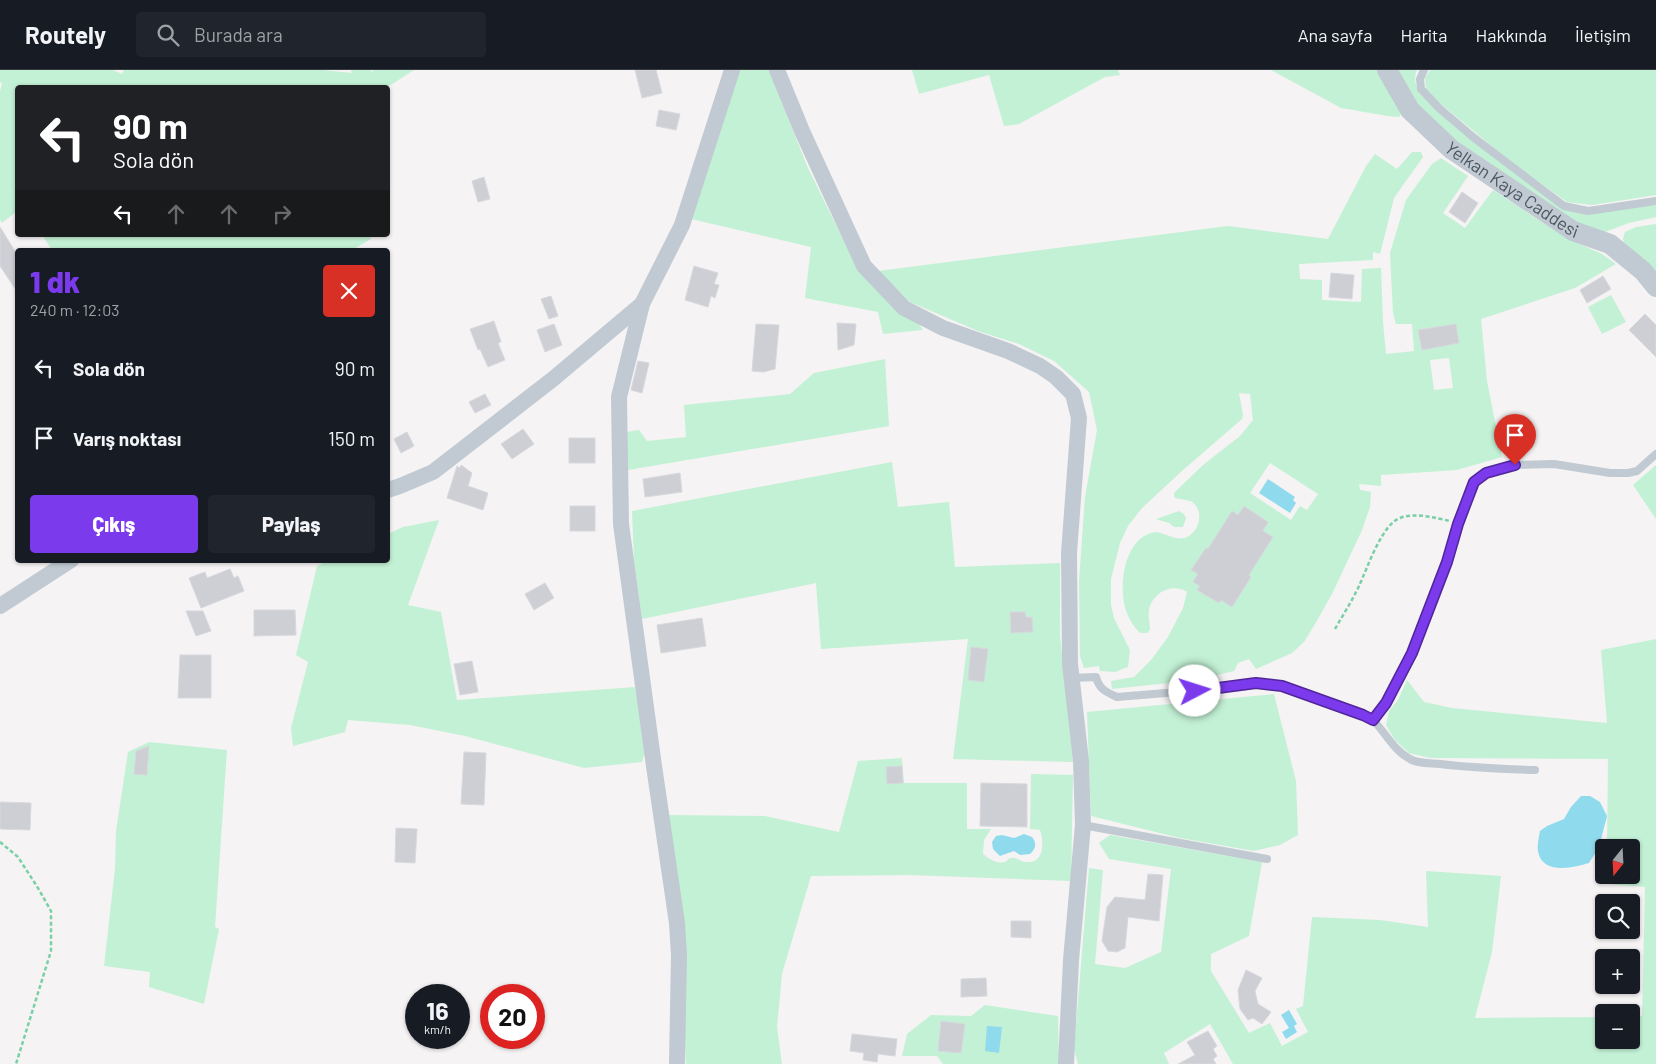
<!DOCTYPE html>
<html lang="tr">
<head>
<meta charset="utf-8">
<style>
	body { margin:0; font-family:Barlow,sans-serif; background:#20242c; color:#f1f3f6; height:100vh; display:flex; flex-direction:column; font-size:19px; white-space:nowrap }
	* { box-sizing:border-box; margin:0 }
	p { font-size:16px; color:#9ea1a6 }
	.icon { flex:none; width:28px; height:28px; fill:none; stroke:currentColor; stroke-width:2; stroke-linecap:round; stroke-linejoin:round }
	.map { position:relative; flex:1; overflow:hidden }
	.sheet { position:absolute; left:15px; top:178px; width:375px; height:315px; display:flex; flex-direction:column; background:#171b24; border-radius:5px; box-shadow:0 1px 4px #0004 }
	.sheet>* { flex:none }
	.guide { position:absolute; left:15px; top:15px; width:375px; height:152px; border-radius:5px; box-shadow:0 1px 4px #0004; background:#202124; color:#fff; overflow:hidden }
	.needle { width:32px; rotate:198deg }
	.fabs { position:absolute; left:1595px; top:769px; display:grid; gap:10px }
	.fabs a { display:grid; place-items:center; width:45px; height:45px; border-radius:5px; background:#171b24; box-shadow:0 1px 4px #0004; font-size:25px }
	.speed { position:absolute; left:405px; top:914px; display:flex; gap:10px; font-size:25px; font-weight:700; text-align:center }
	.speed>* { display:grid; place-content:center; width:65px; height:65px; border-radius:50%; background:#171b24; box-shadow:0 1px 4px #0004; line-height:1 }
	.speed small { font-size:12px; font-weight:400 }
	.speed .limit { border:8px solid #d22; background:#fff; color:#111 }
	.pin { position:absolute; display:grid; place-items:center; width:42px; height:42px; color:#fff; margin:-51px -21px; border-radius:50% 50% 50% 0; rotate:-45deg; box-shadow:0 0 5px #0007 }
	.pin .icon { rotate:45deg }
	.me { position:absolute; width:55px; margin:-28px; rotate:85deg; stroke-linejoin:round; filter:drop-shadow(0 0 4px #0008) }
	.turn { display:flex; align-items:center; gap:18px; height:105px; padding:0 15px; font-size:22px }
	.turn .icon { width:65px; height:65px; stroke-width:2.5 }
	.turn b { display:block; font-size:35px; line-height:42px }
	.lanes { display:flex; align-items:center; height:48px; padding:0 15px; background:#0003; justify-content:center; gap:25px; direction:ltr }
	.lanes .off { opacity:.35 }
	.round { display:grid; place-items:center; flex:none; width:52px; height:52px; border-radius:5px; background:#20242c }
	.head { display:flex; align-items:center; justify-content:space-between; height:85px; padding:0 15px }
	h1 { font-size:30px; font-weight:800; line-height:38px; color:#7c3aed }
	.button { display:flex; gap:10px; margin-top:auto; padding:10px 15px }
	.button a { flex:1; height:58px; border-radius:5px; background:#7c3aed; color:#fff; font-size:20px; font-weight:800; line-height:58px; text-align:center }
	.button a+a { background:#20242c; color:#f1f3f6 }
	ul { padding:0; list-style:none }
	li { display:flex; align-items:center; gap:15px; height:70px; padding:0 15px }
	li div { flex:1 }
	li b { display:block; font-size:19px }
	li em { font-style:normal }
	header { display:flex; align-items:center; gap:30px; box-sizing:border-box; height:70px; padding:0 25px; background:#171b24; border-bottom:1px solid #363941 }
	header strong { font-size:24px }
	nav { display:flex; gap:28px; margin-inline-start:auto; font-size:18px }
	.search { width:350px; height:45px; background:#20242c; display:flex; align-items:center; gap:12px; box-sizing:border-box; padding:0 18px; border-radius:5px; color:#9ea1a6; font-size:19px }
	.map>svg:first-child { display:block }
	.green { fill:#c3f1d5; fill-rule:evenodd }
	.water { fill:#90daee }
	.building { fill:#cdcfd5; stroke:#d7d9de }
	.lines { fill:none; stroke-linecap:round; stroke-linejoin:round }
	.path { stroke:#7ad0a6; stroke-width:2.5; stroke-dasharray:4 2.5; stroke-linecap:butt }
	.service { stroke:#c1cad2; stroke-width:8 }
	.minor { stroke:#c1cad2; stroke-width:16 }
	.tertiary { stroke:#c1cad2; stroke-width:20 }
	.route-casing { stroke:#51269a; stroke-width:12 }
	.route { stroke:#7c3aed; stroke-width:9 }
	.labels { text-anchor:middle; stroke-width:4.5; stroke-linejoin:round; paint-order:stroke }
	.street-label { font-size:18px; fill:#4a5661; stroke:#fff }
</style>
</head>
<body>
<header>
<strong>Routely</strong>
<div class="search"><svg class="icon" aria-label="search" viewBox="0 0 24 24"><circle cx="10" cy="10" r="6"/><path d="M15 15l6 6"/></svg>Burada ara</div>
<nav><a>Ana sayfa</a><a>Harita</a><a>Hakkında</a><a>İletişim</a></nav>
</header>
<div class="map">
<svg width="1656" height="994" viewBox="0 0 1656 994">
	<rect width="100%" height="100%" fill="#f5f3f3"/>
	<!-- green -->
	<g class="green">
		<polygon points="0,0 113,0 122,4 124,0 323,0 352,3 351,0 371,0 372,2 374,0 414,0 386,18 18,18 17,141 2,153 0,150 0,22 2,13 0,12"/>
		<polygon points="739,0 769,0 807,96 857,198 919,254 923,260 883,264 878,242 805,228 811,177 691,149"/>
		<polygon points="912,0 1118,0 1120,5 1105,7 1019,54 1004,56 989,5 919,24"/>
		<polygon points="1271,0 1377,0 1402,43 1399,47 1388,46 1341,38"/>
		<path d="M1395 0H1417C1413 9 1416 17 1421 25L1463 61 1564 138 1583 143 1656 133V147L1629 153 1605 162 1584 159 1457 73 1414 30Z"/>
		<polygon points="1430,0 1656,0 1656,125 1592,135 1567,132 1510,91 1436,30 1426,19 1425,8"/>
		<path d="M1412 82H1421L1423 87 1394 128 1380 184 1373 182V190L1299 194 1300 209 1322 210V230L1361 232 1362 199 1381 198 1383 252 1386 284 1414 281 1412 254H1396L1393 243 1390 183 1406 130 1432 94 1441 88 1468 106 1443 143 1465 158 1493 120 1566 168 1602 184 1616 194 1575 218 1481 249 1487 311 1502 387 1457 400 1381 405V416L1359 414 1360 420 1371 422 1370 437 1362 460 1332 524 1315 554 1304 572 1292 583 1256 599 1249 589 1238 593 1234 601 1209 607 1194 606 1180 609 1178 612 1112 619 1111 611 1134 607 1151 590 1168 567 1183 538 1187 522C1172 512 1152 523 1149 540 1148 547 1150 554 1150 560L1147 563H1140C1132 555 1126 544 1124 533 1120 510 1125 471 1151 463 1162 459 1172 471 1184 468 1198 465 1206 442 1192 432 1187 429 1180 430 1174 427V423L1203 395 1240 366 1253 350 1250 324 1239 323 1243 345 1242 349 1183 400 1142 438 1128 456 1120 473 1111 509V535L1114 548 1130 580 1128 597 1115 602 1100 601 1099 596 1084 598 1080 586 1079 511 1085 427 1097 360 1089 322 1054 291 1019 274 978 261 910 232 878 201 1228 156 1328 169 1366 96 1375 84 1397 99ZM1449 288 1453 318 1434 320 1430 290ZM1270 393 1318 424 1307 440 1300 436 1291 450 1250 423Z"/>
		<polygon points="1656,154 1656,204 1625,179 1623,169 1625,162 1636,157"/>
		<polygon points="42,165 369,165 371,169 352,180 52,180"/>
		<polygon points="1611,225 1626,252 1602,264 1588,237"/>
		<polygon points="885,289 889,356 628,400 626,362 639,360 647,371 686,367 684,335 790,324 814,303"/>
		<polygon points="892,392 898,437 949,432 955,497 1060,493 1060,566 1073,692 953,689 968,569 821,579 816,513 642,549 634,490 632,441"/>
		<polygon points="1656,395 1656,449 1633,415"/>
		<polygon points="1179,441 1184,444 1186,448 1183,457 1174,457 1169,453 1156,449"/>
		<polygon points="439,450 408,535 441,542 457,630 635,617 646,679 642,692 584,698 465,666 410,655 348,650 345,662 293,676 291,658 308,592 296,585 317,496 329,490 388,490 388,464 403,457"/>
		<polygon points="1656,569 1656,994 1233,994 1210,954 1164,983 1169,994 1078,994 1074,979 1089,798 1103,800 1095,894 1125,898 1161,882 1171,799 1109,789 1099,773 1110,765 1262,792 1249,866 1211,884 1211,901 1249,963 1270,953 1282,976 1308,962 1296,939 1303,936 1312,847 1380,850 1428,857 1426,801 1501,806 1492,882 1475,948 1604,947 1604,970 1631,970 1631,946 1642,946 1645,817 1607,814 1607,805 1631,805 1631,778 1607,777 1608,689 1430,688 1409,683 1395,670 1386,655 1389,641 1398,630 1407,610 1424,632 1452,638 1607,653 1601,580"/>
		<polygon points="1274,624 1296,711 1298,765 1280,775 1254,781 1180,768 1091,746 1087,642"/>
		<polygon points="149,672 227,680 215,857 219,859 204,934 149,917 150,902 104,896 115,799 116,761 128,682"/>
		<path d="M902 688 904 713H967V759H991L984 770 983 784C989 789 997 794 1005 792 1010 790 1005 789 1011 788 1017 787 1021 792 1026 792 1045 794 1044 771 1040 760L1030 759 1031 704 1073 705 1071 811 910 805 811 806 782 904 777 957 782 994H686L683 923 667 745 765 746 839 762 858 691Z"/>
		<polygon points="985,935 1058,946 1059,994 943,994 937,986 902,986 907,964 931,945 971,946"/>
	</g>
	<!-- water -->
	<g class="water">
		<polygon points="1268,409 1295,427 1293,430 1296,433 1290,443 1259,423"/>
		<path d="M1581 726H1590L1600 732 1607 746 1599 777 1589 793C1573 798 1542 805 1538 781 1537 775 1539 767 1540 761L1547 756 1564 749 1571 737Z"/>
		<path d="M1024 764 1032 767C1037 773 1036 779 1030 784L1020 785 1014 781 1000 786 993 779 992 772 996 766 1002 765 1014 768Z"/>
		<polygon points="1289,940 1297,954 1294,956 1297,962 1286,969 1282,962 1289,958 1281,945"/>
		<polygon points="987,956 1002,957 999,983 985,981"/>
	</g>
	<!-- building -->
	<g class="building">
		<polygon points="635,0 656,0 662,23 642,28"/>
		<polygon points="659,40 680,44 676,60 656,56"/>
		<polygon points="484,107 490,129 478,132 472,111"/>
		<polygon points="1462,122 1478,133 1465,153 1449,142"/>
		<polygon points="0,157 18,186 18,223 0,196"/>
		<polygon points="694,196 718,203 714,214 719,215 715,228 711,226 708,237 685,230"/>
		<polygon points="1331,203 1354,205 1352,229 1329,227"/>
		<polygon points="1603,206 1611,219 1587,233 1580,220"/>
		<polygon points="551,226 558,246 549,249 541,229"/>
		<polygon points="1645,244 1656,255 1656,287 1629,260"/>
		<polygon points="494,251 501,272 498,273 505,290 488,297 480,279 478,280 470,259"/>
		<polygon points="837,253 856,254 854,275 838,280"/>
		<polygon points="554,254 562,275 545,282 537,260"/>
		<polygon points="756,254 779,255 775,299 763,302 752,301"/>
		<polygon points="1456,254 1459,273 1422,280 1418,260"/>
		<polygon points="638,291 649,293 642,323 631,320"/>
		<polygon points="485,324 491,335 475,343 469,332"/>
		<polygon points="523,359 534,374 512,389 501,374"/>
		<polygon points="407,362 414,376 401,383 394,369"/>
		<rect x="569" y="368" width="26" height="25"/>
		<polygon points="461,395 472,403 468,416 488,423 483,440 447,428 457,396 460,398"/>
		<polygon points="680,403 682,422 645,427 643,409"/>
		<rect x="570" y="436" width="25" height="25"/>
		<polygon points="1244,436 1268,452 1263,461 1273,467 1249,505 1251,507 1232,537 1221,530 1219,533 1197,520 1200,516 1193,512 1198,504 1191,500 1206,478 1208,479 1232,441 1238,445"/>
		<polygon points="230,499 234,508 238,506 244,521 201,538 189,508 205,502 207,508"/>
		<polygon points="545,513 554,528 534,540 525,524"/>
		<polygon points="254,540 295,540 296,565 254,566"/>
		<polygon points="186,541 203,541 211,561 196,566"/>
		<polygon points="1010,542 1025,542 1026,547 1032,547 1033,562 1011,563"/>
		<polygon points="702,548 706,576 661,583 657,555"/>
		<polygon points="971,577 988,579 984,612 968,610"/>
		<polygon points="180,585 211,585 211,628 178,628"/>
		<polygon points="472,591 478,622 460,625 454,594"/>
		<polygon points="149,676 147,705 134,704 136,681"/>
		<polygon points="464,682 486,683 484,735 461,734"/>
		<polygon points="902,696 903,713 887,714 886,697"/>
		<polygon points="981,713 1027,714 1027,757 980,756"/>
		<polygon points="0,732 31,733 30,760 0,759"/>
		<polygon points="396,758 417,759 415,793 395,792"/>
		<polygon points="1148,804 1163,805 1159,851 1128,847 1125,878 1117,882 1108,881 1102,871 1107,837 1115,827 1145,830"/>
		<polygon points="1011,851 1031,851 1031,868 1011,867"/>
		<polygon points="1246,900 1262,908 1255,921 1258,934 1271,942 1262,954 1253,948 1248,950 1240,939 1238,920"/>
		<polygon points="986,908 987,926 961,927 961,909"/>
		<polygon points="941,951 965,954 961,983 938,981"/>
		<polygon points="1208,961 1217,976 1213,979 1217,986 1213,989 1216,994 1178,994 1195,985 1187,972"/>
		<polygon points="852,964 897,969 895,986 878,984 877,992 863,990 864,983 850,981"/>
	</g>
	<g class="lines">
		<!-- path -->
		<g class="path">
			<path d="M1335 559C1343 545 1352 531 1359 516 1367 499 1382 454 1400 448 1415 442 1436 448 1450 451"/>
			<polyline points="0,772 18,787 38,818 51,841 51,881 16,994"/>
		</g>
		<!-- service -->
		<g class="service">
			<polyline points="1424,0 1420,9 1421,19 1439,38 1473,67 1564,136 1588,141 1656,131"/>
			<path d="M1072 608 1096 607C1099 619 1106 622 1117 627L1215 619 1256 613 1282 615 1363 645 1373 650 1387 633 1412 583 1447 492 1458 454 1474 413 1486 403 1515 395 1554 394 1610 403H1628L1637 401 1656 384"/>
			<path d="M1373 650C1385 662 1394 681 1410 689 1418 694 1431 693 1440 694 1472 698 1503 699 1535 700"/>
			<polyline points="1083,755 1267,789"/>
		</g>
		<!-- minor -->
		<g class="minor">
			<polyline points="777,0 802,61 864,196 904,238 943,258 1008,281 1040,296 1056,307 1073,324 1079,348 1069,483 1070,594 1081,691 1083,755 1071,890 1066,994"/>
			<polyline points="388,420 400,416 433,402 553,309 642,234"/>
			<polyline points="0,536 71,490"/>
			<polyline points="677,994 679,885 677,853 654,696 621,454 619,327 642,234 682,155 732,0"/>
		</g>
		<!-- tertiary -->
		<path class="tertiary" id="s1" d="M1387 0 1410 40 1451 79 1573 161 1610 174 1643 201 1656 217"/>
	</g>
	<g class="lines">
		<!-- route casing -->
		<g class="route-casing">
			<polyline id="route" points="1195,621 1256,613 1282,616 1363,645 1373,650 1386,633 1412,583 1447,492 1458,454 1474,412 1486,403 1515,395"/>
		</g>
		<!-- route -->
		<use href="#route" class="route"/>
	</g>
	<g class="labels">
		<!-- street labels -->
		<g class="street-label">
			<text dy="6" stroke="none"><textPath href="#s1" startOffset="176">Yelkan Kaya Caddesi</textPath></text>
		</g>
	</g>
</svg>
<div class="fabs">
<a><svg class="needle" viewBox="-14 -14 28 28"><path d="M0-13l5 13h-10z" fill="#e53935"/><path d="M0 13l5-13h-10z" fill="#9ea1a6"/></svg></a>
<a><svg class="icon" aria-label="search" viewBox="0 0 24 24"><circle cx="10" cy="10" r="6"/><path d="M15 15l6 6"/></svg></a>
<a>+</a>
<a>−</a>
</div>
<div class="speed"><div>16<small>km/h</small></div><div class="limit">20</div></div>
<div class="pin" style="left:1515px;top:395px;background:#d93025"><svg class="icon" aria-label="arrive" viewBox="0 0 24 24"><path d="M6 21V4h12l-3 4 3 4H6"/></svg></div>
<svg class="me" style="left:1195px;top:621px" viewBox="-20 -20 40 40"><circle r="19" fill="#fff"/><path d="M0-13L10 11 0 6-10 11z" fill="#7c3aed"/></svg>
<div class="guide">
<div class="turn"><svg class="icon" aria-label="left" viewBox="0 0 24 24"><path d="M17 20v-9H6M10 6l-5 5 5 5"/></svg><div><b>90 m</b>Sola dön</div></div>
<div class="lanes"><svg class="icon" aria-label="left" viewBox="0 0 24 24"><path d="M17 20v-9H6M10 6l-5 5 5 5"/></svg><svg class="icon off" aria-label="ahead" viewBox="0 0 24 24"><path d="M12 20V5M6 11l6-6 6 6"/></svg><svg class="icon off" aria-label="ahead" viewBox="0 0 24 24"><path d="M12 20V5M6 11l6-6 6 6"/></svg><svg class="icon off" aria-label="right" viewBox="0 0 24 24"><path d="M7 20v-9h11M14 6l5 5-5 5"/></svg></div>
</div>
<section class="sheet">
<div class="head"><div><h1>1 dk</h1><p>240 m · 12:03</p></div><a class="round" style="background:#d93025;color:#fff"><svg class="icon" aria-label="close" viewBox="0 0 24 24"><path d="M6 6l12 12M18 6L6 18"/></svg></a></div>
<ul>
<li><svg class="icon" aria-label="left" viewBox="0 0 24 24"><path d="M17 20v-9H6M10 6l-5 5 5 5"/></svg><div><b>Sola dön</b></div><em>90 m</em></li>
<li><svg class="icon" aria-label="arrive" viewBox="0 0 24 24"><path d="M6 21V4h12l-3 4 3 4H6"/></svg><div><b>Varış noktası</b></div><em>150 m</em></li>
</ul>
<div class="button"><a>Çıkış</a><a>Paylaş</a></div>
</section>
</div>
</body>
</html>
